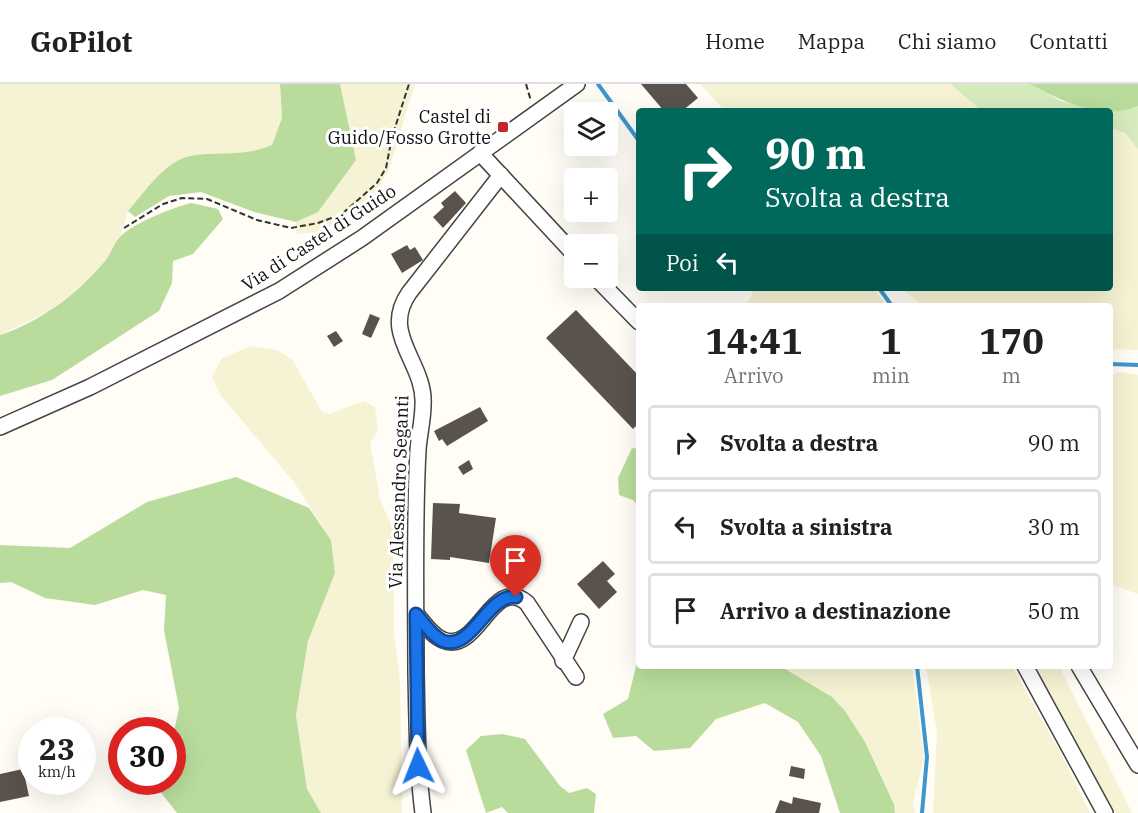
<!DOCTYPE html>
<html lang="it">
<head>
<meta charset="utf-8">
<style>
	body { margin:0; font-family:"IBM Plex Serif",serif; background:#f2f2f2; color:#202124; height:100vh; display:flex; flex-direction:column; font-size:22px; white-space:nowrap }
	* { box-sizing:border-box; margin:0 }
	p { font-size:20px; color:#757577 }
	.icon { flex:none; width:33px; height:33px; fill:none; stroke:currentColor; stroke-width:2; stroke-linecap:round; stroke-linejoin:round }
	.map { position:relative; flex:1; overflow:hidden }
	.panel { position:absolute; left:636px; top:219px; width:477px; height:366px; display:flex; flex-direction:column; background:#fff; border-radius:6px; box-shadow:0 6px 24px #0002 }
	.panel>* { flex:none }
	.guide { position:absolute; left:636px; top:24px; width:477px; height:183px; border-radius:6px; box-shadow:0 6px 24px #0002; background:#00695c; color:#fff; overflow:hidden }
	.buttons { position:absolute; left:564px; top:18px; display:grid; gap:12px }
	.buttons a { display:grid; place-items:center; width:54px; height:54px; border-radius:6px; background:#fff; box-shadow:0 6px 24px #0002; font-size:30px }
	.speed { position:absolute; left:18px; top:633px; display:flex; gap:12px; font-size:30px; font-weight:700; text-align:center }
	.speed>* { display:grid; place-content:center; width:78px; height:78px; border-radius:50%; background:#fff; box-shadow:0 6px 24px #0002; line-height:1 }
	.speed small { font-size:15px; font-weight:400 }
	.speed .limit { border:9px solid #d22; background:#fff; color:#111 }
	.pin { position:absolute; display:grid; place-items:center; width:51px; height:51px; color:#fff; margin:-62px -26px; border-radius:50% 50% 50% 0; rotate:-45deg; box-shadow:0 0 6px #0007 }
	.pin .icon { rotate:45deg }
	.me { position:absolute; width:66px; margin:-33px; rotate:358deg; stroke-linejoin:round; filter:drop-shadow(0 0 4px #0008) }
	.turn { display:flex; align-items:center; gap:21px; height:126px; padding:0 30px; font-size:27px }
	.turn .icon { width:78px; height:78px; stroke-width:2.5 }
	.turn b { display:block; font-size:42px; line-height:51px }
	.then { display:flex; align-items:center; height:57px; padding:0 30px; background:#0003; gap:12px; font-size:22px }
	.eta { display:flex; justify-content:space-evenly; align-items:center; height:102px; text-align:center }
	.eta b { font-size:36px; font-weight:800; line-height:42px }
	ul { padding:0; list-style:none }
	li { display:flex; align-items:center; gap:18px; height:75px; margin:0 12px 9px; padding:0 18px; border:3px solid #e0e0e0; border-radius:6px }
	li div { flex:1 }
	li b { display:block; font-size:22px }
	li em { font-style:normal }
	header { display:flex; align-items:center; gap:36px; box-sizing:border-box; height:84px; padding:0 30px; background:#fff; border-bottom:2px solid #e0e0e0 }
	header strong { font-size:28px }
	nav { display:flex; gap:33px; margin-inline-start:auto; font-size:21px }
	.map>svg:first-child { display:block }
	.farmland { fill:#f6f3d4 }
	.green { fill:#d5ebbd }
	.forest { fill:#b9dc9c }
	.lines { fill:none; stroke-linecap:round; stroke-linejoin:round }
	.stream { stroke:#3f96cf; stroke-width:4 }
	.building { fill:#5a524d }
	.minor-casing { stroke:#444; stroke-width:18 }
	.path { stroke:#333; stroke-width:2; stroke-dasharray:6 3; stroke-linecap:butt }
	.minor { stroke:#fff; stroke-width:15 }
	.route-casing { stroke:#114b97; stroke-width:15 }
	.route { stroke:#1a73e8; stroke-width:10 }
	.poi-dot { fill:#c4262e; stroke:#fff; stroke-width:2 }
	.labels { text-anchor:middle; stroke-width:6; stroke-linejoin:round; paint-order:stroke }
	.poi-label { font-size:18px; fill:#111; stroke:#fff; text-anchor:end }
	.street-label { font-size:18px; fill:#111; stroke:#fff }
</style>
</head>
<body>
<header>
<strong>GoPilot</strong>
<nav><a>Home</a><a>Mappa</a><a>Chi siamo</a><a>Contatti</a></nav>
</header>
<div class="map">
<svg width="1138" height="729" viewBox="0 0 1138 729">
	<rect width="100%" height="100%" fill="#fffdf5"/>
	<!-- farmland -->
	<g class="farmland">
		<polygon points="0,0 280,0 282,34 272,61 254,69 187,73 128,127 120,153 108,174 89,196 51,226 0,251"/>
		<polygon points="340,0 415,0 389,85 379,103 360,122 324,147 296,150 296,138 318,128 356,76"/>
		<polygon points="700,0 950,0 982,27 725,27"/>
		<polygon points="1110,44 1125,49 1138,64 1138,266 1110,265 1110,222 923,222 901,204 1110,204"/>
		<polygon points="755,204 873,204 887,222 746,222"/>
		<polygon points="251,262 277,266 292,275 322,328 329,330 364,317 375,323 378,346 370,359 380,415 393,446 394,549 400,596 402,729 321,729 307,705 296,631 308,557 335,489 331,456 294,398 221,312 212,293 222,274"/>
		<polygon points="1119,288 1138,291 1138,510 1110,500 1110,292"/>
		<polygon points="780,582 912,582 924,674 913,720 915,729 895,729 894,719 865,658"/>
		<polygon points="926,582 1012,582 1061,670 1090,729 933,729 937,649"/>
		<polygon points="1032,582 1059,582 1132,729 1109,729"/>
	</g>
	<!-- green -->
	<g class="green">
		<polygon points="950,0 1029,0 1061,17 1103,27 982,27"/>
		<polygon points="1138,22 1138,65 1125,49 1110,44 1110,29"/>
	</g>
	<!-- forest -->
	<g class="forest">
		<path d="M280 0H340L356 76 318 128 296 138 254 128 201 108 169 112 135 133 128 127C144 109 164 78 190 72 218 67 245 73 272 61L282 34Z"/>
		<path d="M1029 0H1138V22C1103 38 1062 17 1029 0Z"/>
		<path d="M191 119 218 125 223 135 193 170 173 177 172 199 159 227 52 296 0 312V251C40 238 79 209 105 177 111 170 114 159 120 153 133 139 172 124 191 119Z"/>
		<polygon points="632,364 639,365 639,423 633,416 619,411 618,394"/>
		<polygon points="236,393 309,424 331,456 335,489 308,557 296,631 307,705 321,729 177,729 159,706 161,698 172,698 173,652 179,624 164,546 166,511 143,506 95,521 45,514 11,498 0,499 0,461 70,464 147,418"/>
		<polygon points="639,570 639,582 780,582 832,613 845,627 865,658 894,720 895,729 840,729 821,672 798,638 765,619 716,635 690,664 654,667 636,652 613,654 603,630 628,615"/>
		<polygon points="502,650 525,655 560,702 569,709 587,704 596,710 594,729 508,729 502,723 486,729 466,666 481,652"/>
	</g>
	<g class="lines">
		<!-- stream -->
		<g class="stream">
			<polyline points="598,0 639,57"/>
			<polyline points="879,204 892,222"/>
			<polyline points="1110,280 1138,281"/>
			<polyline points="917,582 927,673 922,729"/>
		</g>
	</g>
	<!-- building -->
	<g class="building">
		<polygon points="641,0 686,0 698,14 682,27 664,27"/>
		<polygon points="455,107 466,119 443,144 433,133 444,123 441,119"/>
		<polygon points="407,161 410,166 415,163 423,176 402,189 391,170"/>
		<polygon points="576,226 639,292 639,339 633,345 546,254"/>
		<polygon points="370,230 380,234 371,254 362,250"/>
		<polygon points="336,247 343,257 334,263 327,252"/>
		<polygon points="480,323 488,337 447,362 442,355 439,357 434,347"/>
		<polygon points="469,376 473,385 463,391 458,383"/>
		<polygon points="433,419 460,420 459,429 496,434 489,479 450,473 450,476 431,475"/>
		<polygon points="603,477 615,490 607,497 617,508 599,525 577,500"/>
		<polygon points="791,682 805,685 804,695 789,692"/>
		<polygon points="23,685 29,712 0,718 0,690"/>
		<polygon points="793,713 821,719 819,729 775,729 780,716 792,720"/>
	</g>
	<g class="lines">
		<!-- minor casing -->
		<g class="minor-casing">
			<g id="minor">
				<polyline points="480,69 574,170"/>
				<polyline points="596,194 639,238"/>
				<polyline points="0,343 90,303 279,207 362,154 577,0"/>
				<path d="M416 530C423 538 432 552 443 556 478 571 492 490 527 519L576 593"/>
				<polyline points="563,577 581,538"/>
				<polyline points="1025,582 1105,729"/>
				<polyline points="1079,582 1138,681"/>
				<path d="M423 729C417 682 417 636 416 588 416 514 414 440 418 366 419 351 423 336 423 321 426 279 380 251 409 209L501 91"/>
			</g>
		</g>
		<!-- path -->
		<g class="path">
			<polyline points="526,0 531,17"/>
			<polyline points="124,144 163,120 182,114 207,115 257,136 291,144 318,139 342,130 377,99 386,84 392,53 409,0"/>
		</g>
		<!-- minor -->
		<use href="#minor" class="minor"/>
	</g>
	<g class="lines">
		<!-- route casing -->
		<g class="route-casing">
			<path id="route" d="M418 682 416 530C423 538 432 552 443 557 472 568 488 509 516 513"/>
		</g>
		<!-- route -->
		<use href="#route" class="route"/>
	</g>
	<!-- markers -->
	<rect class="poi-dot" x="497" y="37" width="12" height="12" rx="3"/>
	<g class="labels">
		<!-- poi labels -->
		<g class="poi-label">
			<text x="491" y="39">Castel di<tspan x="491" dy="21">Guido/Fosso Grotte</tspan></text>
		</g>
		<!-- street labels -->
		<g class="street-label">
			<text transform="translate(319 154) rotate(-33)" y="6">Via di Castel di Guido</text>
			<text transform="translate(399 408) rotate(-88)" y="6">Via Alessandro Seganti</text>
		</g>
	</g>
</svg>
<div class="buttons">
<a><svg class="icon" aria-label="layers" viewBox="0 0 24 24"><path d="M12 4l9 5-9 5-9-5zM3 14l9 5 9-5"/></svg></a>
<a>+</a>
<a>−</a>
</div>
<div class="speed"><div>23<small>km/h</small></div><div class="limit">30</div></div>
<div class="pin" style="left:516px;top:513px;background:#d93025"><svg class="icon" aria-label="arrive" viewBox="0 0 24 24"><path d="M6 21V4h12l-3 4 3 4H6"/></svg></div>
<svg class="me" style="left:418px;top:682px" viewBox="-20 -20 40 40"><path d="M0-17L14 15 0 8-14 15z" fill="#1a73e8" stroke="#fff" stroke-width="4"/></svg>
<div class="guide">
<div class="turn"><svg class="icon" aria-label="right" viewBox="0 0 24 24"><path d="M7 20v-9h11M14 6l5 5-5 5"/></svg><div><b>90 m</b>Svolta a destra</div></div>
<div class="then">Poi<svg class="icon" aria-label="left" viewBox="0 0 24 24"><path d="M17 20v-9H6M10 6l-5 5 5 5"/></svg></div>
</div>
<section class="panel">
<div class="eta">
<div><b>14:41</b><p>Arrivo</p></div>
<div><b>1</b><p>min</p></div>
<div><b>170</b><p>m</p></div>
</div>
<ul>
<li><svg class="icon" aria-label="right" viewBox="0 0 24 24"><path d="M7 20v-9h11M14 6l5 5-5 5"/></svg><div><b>Svolta a destra</b></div><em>90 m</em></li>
<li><svg class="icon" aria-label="left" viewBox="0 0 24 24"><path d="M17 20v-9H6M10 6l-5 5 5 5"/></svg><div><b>Svolta a sinistra</b></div><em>30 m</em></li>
<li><svg class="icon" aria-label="arrive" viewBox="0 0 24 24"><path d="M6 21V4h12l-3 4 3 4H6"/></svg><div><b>Arrivo a destinazione</b></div><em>50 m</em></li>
</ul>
</section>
</div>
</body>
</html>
